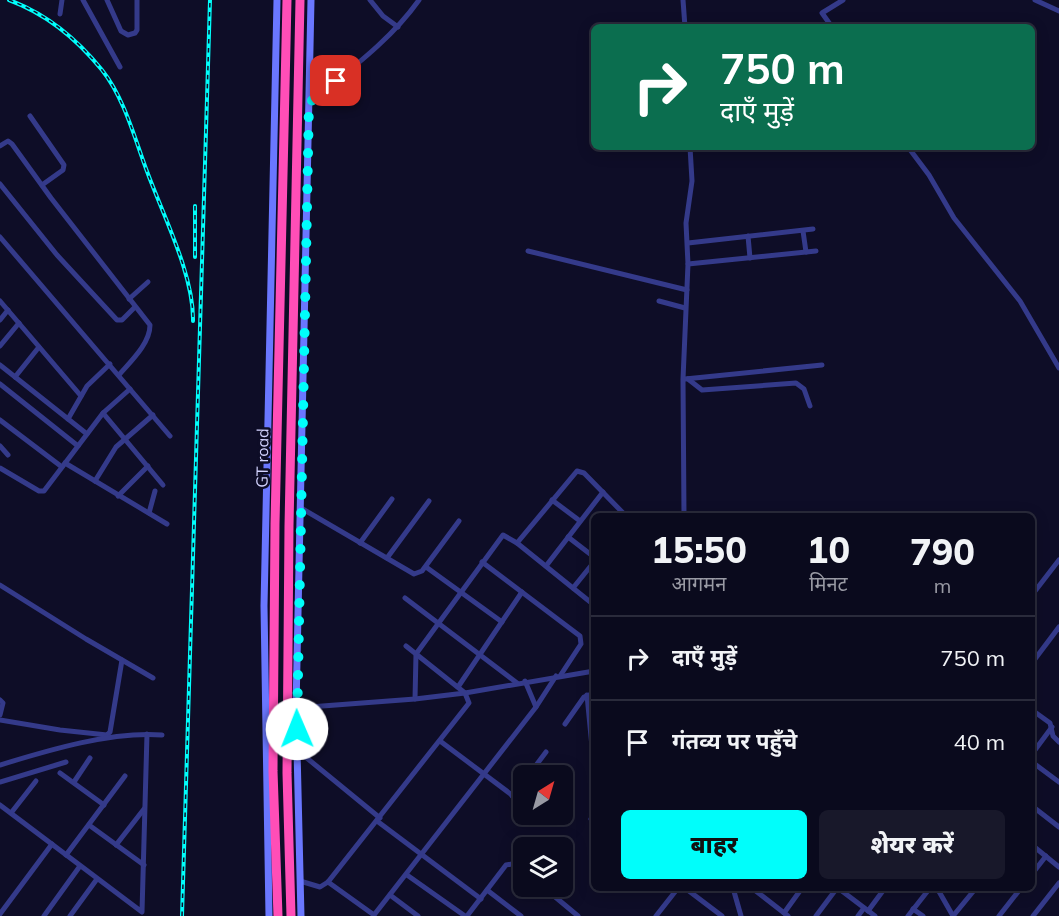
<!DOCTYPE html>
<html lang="hi">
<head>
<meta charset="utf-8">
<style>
	body { margin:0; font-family:Mulish,"Noto Sans Devanagari",sans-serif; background:#18182a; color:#f1f3f6; height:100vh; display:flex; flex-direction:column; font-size:22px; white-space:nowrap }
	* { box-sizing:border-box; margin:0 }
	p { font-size:20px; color:#999aa4 }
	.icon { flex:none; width:33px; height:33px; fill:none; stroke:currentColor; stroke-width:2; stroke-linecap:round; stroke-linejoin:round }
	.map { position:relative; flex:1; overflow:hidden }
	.details { position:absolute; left:591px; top:513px; width:444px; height:378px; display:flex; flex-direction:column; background:#0a0a1d; border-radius:9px; box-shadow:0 3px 15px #0003,0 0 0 2px #2a2b3b }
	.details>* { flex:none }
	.guide { position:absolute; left:591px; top:24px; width:444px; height:126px; border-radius:9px; box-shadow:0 3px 15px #0003,0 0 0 2px #2a2b3b; background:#0b6e4f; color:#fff; overflow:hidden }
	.needle { width:39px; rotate:37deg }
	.fabs { position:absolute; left:513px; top:765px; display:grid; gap:12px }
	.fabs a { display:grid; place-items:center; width:60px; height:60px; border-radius:9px; background:#0a0a1d; box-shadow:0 3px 15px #0003,0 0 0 2px #2a2b3b; font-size:30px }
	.pin { position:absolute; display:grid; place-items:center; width:51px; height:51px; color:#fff; margin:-26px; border-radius:12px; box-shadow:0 3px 9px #0006 }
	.me { position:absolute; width:66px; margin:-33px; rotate:359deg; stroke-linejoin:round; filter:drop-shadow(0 0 4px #0008) }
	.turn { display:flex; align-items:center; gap:21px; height:126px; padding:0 30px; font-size:27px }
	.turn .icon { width:78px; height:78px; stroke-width:2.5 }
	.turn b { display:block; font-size:42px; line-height:51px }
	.eta { display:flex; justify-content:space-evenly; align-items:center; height:102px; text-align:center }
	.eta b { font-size:36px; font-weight:800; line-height:42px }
	.action { display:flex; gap:12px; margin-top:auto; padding:12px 30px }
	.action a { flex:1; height:69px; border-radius:9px; background:#00fefb; color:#111; font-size:24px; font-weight:800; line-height:69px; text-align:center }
	.action a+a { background:#18182a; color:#f1f3f6 }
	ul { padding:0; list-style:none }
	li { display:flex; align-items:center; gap:18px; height:84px; padding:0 30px; border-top:2px solid #2a2b3b }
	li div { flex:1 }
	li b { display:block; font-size:22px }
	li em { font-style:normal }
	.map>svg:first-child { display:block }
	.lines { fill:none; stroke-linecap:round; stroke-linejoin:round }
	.street { stroke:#343a8a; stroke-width:5 }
	.secondary { stroke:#6a77ff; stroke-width:7 }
	.highway { stroke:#ff4eb7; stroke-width:9 }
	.rail-casing { stroke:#00fefb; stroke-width:4 }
	.rail { stroke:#0e0d27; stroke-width:1.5; stroke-dasharray:4.5; stroke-linecap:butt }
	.route { stroke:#00fefb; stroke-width:10; stroke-dasharray:0 18 }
	.labels { text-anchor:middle; stroke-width:5; stroke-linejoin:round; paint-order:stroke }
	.street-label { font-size:16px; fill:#d3d3ff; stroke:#0e0d27 }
</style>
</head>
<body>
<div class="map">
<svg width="1059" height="916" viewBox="0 0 1059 916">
	<rect width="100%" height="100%" fill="#0e0d27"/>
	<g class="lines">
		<!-- street -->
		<g class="street">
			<polyline points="83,0 120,67"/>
			<polyline points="107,0 121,31 128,35 135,33 137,30 137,0"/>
			<polyline points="370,0 383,16 398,27"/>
			<polyline points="683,0 685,27"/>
			<polyline points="1035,0 1059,11"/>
			<polyline points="60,14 62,0"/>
			<polyline points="832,27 822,13 843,0"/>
			<path d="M309 103C348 71 390 41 419 0"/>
			<polyline points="30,116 64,165 63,170 42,185"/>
			<path d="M0 146 8 141 12 144 51 198 150 325C150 344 130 362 119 375"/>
			<polyline points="908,147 929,175 954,218 1020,301 1059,368"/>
			<polyline points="0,184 57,255 117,320 122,320 135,307"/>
			<polyline points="803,231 806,252"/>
			<polyline points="748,236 750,258"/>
			<polyline points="0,237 170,436"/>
			<polyline points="688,243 813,229"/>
			<polyline points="528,251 687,290"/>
			<polyline points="688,264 816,251"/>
			<polyline points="129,299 148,282"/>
			<polyline points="0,301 81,396"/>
			<polyline points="659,301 685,308"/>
			<polyline points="0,320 8,310"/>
			<polyline points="0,346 19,323"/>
			<polyline points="0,365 87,434"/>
			<polyline points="15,377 39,347"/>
			<polyline points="685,379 822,365"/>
			<polyline points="688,379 702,390 796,383 804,389 810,406"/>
			<polyline points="0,384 78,446"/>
			<polyline points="103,413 163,485"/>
			<polyline points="68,419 87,386 110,364"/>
			<polyline points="0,420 62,467"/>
			<polyline points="0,446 8,455"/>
			<polyline points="65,463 167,524"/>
			<polyline points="0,468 39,491 44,491 103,413 130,389"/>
			<polyline points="95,481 116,447 153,415"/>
			<polyline points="118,496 148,466"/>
			<polyline points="552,500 580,521"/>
			<polyline points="301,508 414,574 422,571 459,521"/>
			<polyline points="149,513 155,491"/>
			<polyline points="684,516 683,379 688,264 686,223 692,181 690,147"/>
			<polyline points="568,537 594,557"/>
			<polyline points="360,543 392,499"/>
			<polyline points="517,543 577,471 584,473 626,516"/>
			<polyline points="387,558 429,501"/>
			<polyline points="482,562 580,636 581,644 560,676"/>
			<polyline points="546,566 603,492"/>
			<polyline points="426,567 502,622"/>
			<polyline points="0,585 86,639 153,678"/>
			<polyline points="573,588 594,562"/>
			<polyline points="1032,595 1059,560"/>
			<polyline points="405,598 517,683"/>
			<polyline points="1032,663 1059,627"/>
			<polyline points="458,687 522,592"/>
			<polyline points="587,695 592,747 594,751"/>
			<polyline points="415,699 416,654 503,535 517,543 594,605"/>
			<polyline points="0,700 3,703 0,715"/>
			<polyline points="536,707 556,676"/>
			<polyline points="296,708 415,699 465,693 594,671"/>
			<polyline points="1032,710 1050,723 1053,736 1059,742"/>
			<polyline points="0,720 60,730 107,735 110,732 122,660"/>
			<polyline points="565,724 584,697 594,693"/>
			<polyline points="440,741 524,804"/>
			<polyline points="297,750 380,818"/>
			<polyline points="1032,754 1052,727"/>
			<polyline points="1032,762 1059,782"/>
			<path d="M0 765C49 750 112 731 162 735"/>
			<polyline points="60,773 104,805"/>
			<polyline points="528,776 546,752"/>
			<polyline points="0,782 66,762"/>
			<polyline points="74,782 90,758"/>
			<polyline points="512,796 524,781"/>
			<polyline points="0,805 142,912 147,734"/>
			<polyline points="1032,806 1059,827"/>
			<polyline points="11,813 36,781"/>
			<polyline points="591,819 594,821"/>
			<polyline points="377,821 481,899"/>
			<polyline points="89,825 144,865"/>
			<polyline points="116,845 144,809"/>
			<polyline points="1032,845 1059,867"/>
			<polyline points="66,855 125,776"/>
			<polyline points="1032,874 1046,856"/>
			<polyline points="407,875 465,916"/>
			<polyline points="300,881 320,887 328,882 469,703 465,693 406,646"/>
			<polyline points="328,882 374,915 536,707 525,681"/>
			<polyline points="542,886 578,916"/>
			<polyline points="685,888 722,916"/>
			<polyline points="733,888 741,916"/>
			<polyline points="752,888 788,916"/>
			<polyline points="838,888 875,916"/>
			<polyline points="937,888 953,916"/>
			<polyline points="487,890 521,916"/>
			<polyline points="390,895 418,916"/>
			<polyline points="913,909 923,916"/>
			<polyline points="868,911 885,888"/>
			<polyline points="784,913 802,888"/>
			<polyline points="0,914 52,844"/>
			<polyline points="44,916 80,866"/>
			<polyline points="70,916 97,879"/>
			<polyline points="467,916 506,865 512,864 524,872"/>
			<polyline points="656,916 678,888"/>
			<polyline points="816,916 837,888"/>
			<polyline points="858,916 864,908"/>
			<polyline points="908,916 930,888"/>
			<polyline points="953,916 976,888"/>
			<polyline points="999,916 1021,888"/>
			<polyline points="1033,916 1059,883"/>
		</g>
		<!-- secondary -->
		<g class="secondary">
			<polyline points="269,916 264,606 277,0"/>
			<polyline points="301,916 296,708 311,0"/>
		</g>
		<!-- highway -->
		<g class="highway">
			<polyline points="278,916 273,771 275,524 287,0"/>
			<polyline points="291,916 287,773 289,526 300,0"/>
		</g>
		<!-- rail casing -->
		<g class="rail-casing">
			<g id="rail">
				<path d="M9 0C47 14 77 39 102 70 125 99 135 140 148 174 164 217 194 276 193 321"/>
				<polyline points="195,206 195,257"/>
				<polyline points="182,916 210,0"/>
			</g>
		</g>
		<!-- rail -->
		<use href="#rail" class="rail"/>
	</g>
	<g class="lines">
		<!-- route -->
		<polyline class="route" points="297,729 309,103 336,81"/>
	</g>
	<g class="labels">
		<!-- street labels -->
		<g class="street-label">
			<text transform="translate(262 458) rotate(-89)" y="6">GT road</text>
		</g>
	</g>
</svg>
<div class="fabs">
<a><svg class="needle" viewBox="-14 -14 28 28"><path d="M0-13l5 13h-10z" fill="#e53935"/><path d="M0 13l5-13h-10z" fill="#999aa4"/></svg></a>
<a><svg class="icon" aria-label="layers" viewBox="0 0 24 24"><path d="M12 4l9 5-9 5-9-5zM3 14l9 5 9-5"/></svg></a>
</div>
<div class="pin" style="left:336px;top:81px;background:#d93025"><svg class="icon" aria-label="arrive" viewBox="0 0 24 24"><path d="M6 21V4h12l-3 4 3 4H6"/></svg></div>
<svg class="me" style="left:297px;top:729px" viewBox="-20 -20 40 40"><circle r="19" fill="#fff"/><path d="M0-13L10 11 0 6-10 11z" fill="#00fefb"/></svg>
<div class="guide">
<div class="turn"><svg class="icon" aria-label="right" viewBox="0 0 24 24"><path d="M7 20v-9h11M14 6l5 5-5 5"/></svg><div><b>750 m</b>दाएँ मुड़ें</div></div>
</div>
<section class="details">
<div class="eta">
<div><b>15:50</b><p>आगमन</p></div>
<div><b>10</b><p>मिनट</p></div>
<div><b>790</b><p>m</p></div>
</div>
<ul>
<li><svg class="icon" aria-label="right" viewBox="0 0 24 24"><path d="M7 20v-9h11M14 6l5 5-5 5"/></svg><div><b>दाएँ मुड़ें</b></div><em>750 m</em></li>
<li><svg class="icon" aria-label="arrive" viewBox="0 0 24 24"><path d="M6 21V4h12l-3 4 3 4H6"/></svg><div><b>गंतव्य पर पहुँचे</b></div><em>40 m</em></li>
</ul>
<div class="action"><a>बाहर</a><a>शेयर करें</a></div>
</section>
</div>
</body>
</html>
